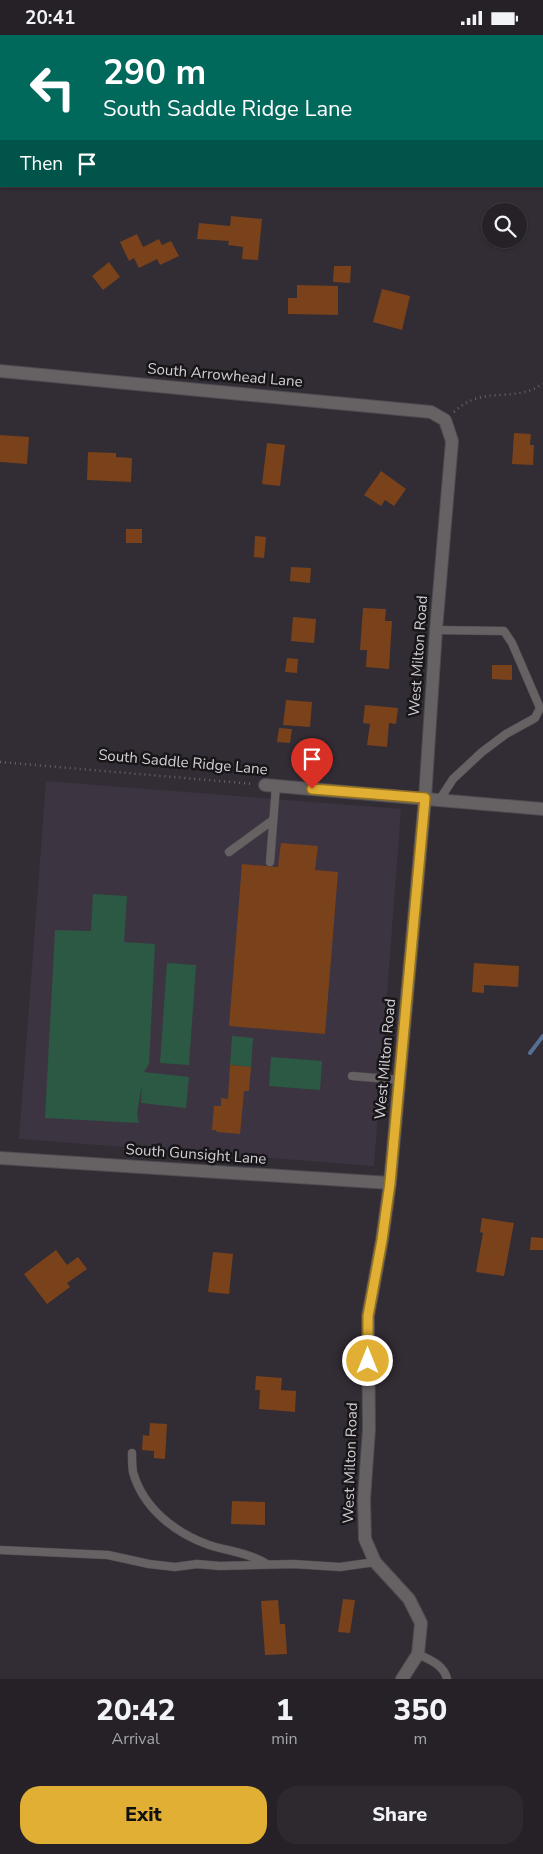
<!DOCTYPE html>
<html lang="en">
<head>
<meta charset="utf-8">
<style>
	body { margin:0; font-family:"Nunito Sans",sans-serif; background:#2e292f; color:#f1f3f6; height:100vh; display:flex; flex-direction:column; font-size:19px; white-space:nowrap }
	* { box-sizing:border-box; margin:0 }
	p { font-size:16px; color:#a4a3a7 }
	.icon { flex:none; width:28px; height:28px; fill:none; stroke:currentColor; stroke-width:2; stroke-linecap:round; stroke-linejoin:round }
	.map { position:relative; height:1644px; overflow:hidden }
	.drawer { display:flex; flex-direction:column; background:#262127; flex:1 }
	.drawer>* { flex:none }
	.top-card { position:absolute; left:0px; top:0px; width:544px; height:152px; box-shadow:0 1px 4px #0004,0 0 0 1px #423e44; background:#00695c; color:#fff; overflow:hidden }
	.tools { position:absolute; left:482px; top:168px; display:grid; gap:10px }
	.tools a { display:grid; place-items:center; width:45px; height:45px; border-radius:50%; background:#262127; box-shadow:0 1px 4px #0004,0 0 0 1px #423e44; font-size:25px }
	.pin { position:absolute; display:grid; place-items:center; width:42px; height:42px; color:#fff; margin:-51px -21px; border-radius:50% 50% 50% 0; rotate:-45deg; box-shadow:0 0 5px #0007 }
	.pin .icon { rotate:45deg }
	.me { position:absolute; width:55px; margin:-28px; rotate:0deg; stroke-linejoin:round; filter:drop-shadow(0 0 4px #0008) }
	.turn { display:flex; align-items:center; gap:18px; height:105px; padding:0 20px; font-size:22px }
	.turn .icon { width:65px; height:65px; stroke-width:2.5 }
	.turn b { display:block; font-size:35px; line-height:42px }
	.then { display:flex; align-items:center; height:48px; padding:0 20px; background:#0003; gap:10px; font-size:19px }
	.eta { display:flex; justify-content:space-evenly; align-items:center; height:85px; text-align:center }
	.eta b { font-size:30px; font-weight:800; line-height:35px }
	.primary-button { display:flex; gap:10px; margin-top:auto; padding:10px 20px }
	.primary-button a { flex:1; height:58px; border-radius:20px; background:#e1af34; color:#111; font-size:20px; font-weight:800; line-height:58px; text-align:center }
	.primary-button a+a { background:#2e292f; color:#f1f3f6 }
	.status { display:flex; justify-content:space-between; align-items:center; height:35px; padding:0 25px; background:#262127; direction:ltr }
	.status svg { height:14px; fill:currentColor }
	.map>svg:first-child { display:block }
	.built { fill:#3d3441 }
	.green { fill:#2c5943 }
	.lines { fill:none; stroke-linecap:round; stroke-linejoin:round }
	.stream { stroke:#557092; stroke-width:4 }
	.building { fill:#79421b }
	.service-casing { stroke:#4f4a51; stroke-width:9 }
	.minor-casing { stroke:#4f4a51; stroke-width:14 }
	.path { stroke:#6a656c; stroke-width:2.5; stroke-dasharray:1 4; stroke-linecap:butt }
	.service { stroke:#666162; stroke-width:8 }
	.minor { stroke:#666162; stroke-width:12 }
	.route-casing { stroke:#927222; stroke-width:12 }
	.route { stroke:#e1af34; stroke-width:9 }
	.labels { text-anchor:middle; stroke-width:5; stroke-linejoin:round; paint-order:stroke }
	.street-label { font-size:15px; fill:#d3d0d5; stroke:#181619 }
</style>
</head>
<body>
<div class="status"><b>20:41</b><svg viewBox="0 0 49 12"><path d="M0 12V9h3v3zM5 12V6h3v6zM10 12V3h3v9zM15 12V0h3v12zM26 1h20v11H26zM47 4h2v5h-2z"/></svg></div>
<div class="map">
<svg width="543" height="1644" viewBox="0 0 543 1644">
	<rect width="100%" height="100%" fill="#322c34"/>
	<!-- built -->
	<polygon class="built" points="46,746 401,774 374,1131 19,1104"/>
	<!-- green -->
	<g class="green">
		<polygon points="93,859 127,861 124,907 155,909 149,1029 144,1037 189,1042 186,1073 141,1068 142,1049 137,1079 139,1088 45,1083 55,895 91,896"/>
		<polygon points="167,928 196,930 189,1030 160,1028"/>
		<polygon points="232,1001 253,1003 251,1032 230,1030"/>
		<polygon points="271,1022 322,1026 320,1055 269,1051"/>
	</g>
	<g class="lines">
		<!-- stream -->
		<polyline class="stream" points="530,1018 543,1001"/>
	</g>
	<!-- building -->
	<g class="building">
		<polygon points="231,181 262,184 258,225 242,224 243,212 228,210 229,206 197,204 199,188 230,191"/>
		<polygon points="137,199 143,212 159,204 162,210 171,206 179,221 160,230 157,224 139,233 134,223 129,226 120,207"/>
		<polygon points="109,227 120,242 103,255 92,241"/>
		<polygon points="334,231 351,231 350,248 333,247"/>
		<polygon points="297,250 338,251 338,280 288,279 288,263 297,263"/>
		<polygon points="382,254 410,261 402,295 373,287"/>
		<polygon points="514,398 531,399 530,410 534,410 533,430 512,429"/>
		<polygon points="0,400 29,402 27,429 0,427"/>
		<polygon points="267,408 285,410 280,451 262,449"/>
		<polygon points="88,417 116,418 116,422 132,423 131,447 87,445"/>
		<polygon points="381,436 406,454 394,471 385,465 381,471 364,460"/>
		<rect x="126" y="494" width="16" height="14"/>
		<polygon points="255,501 266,502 264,523 254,522"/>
		<polygon points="291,532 311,533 310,548 290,546"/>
		<polygon points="363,573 386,574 385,586 392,586 389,634 366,632 367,615 360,615"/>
		<polygon points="293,582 316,584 314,608 291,606"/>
		<polygon points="287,623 298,624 297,638 285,637"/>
		<polygon points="492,630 512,630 512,645 492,644"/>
		<polygon points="286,665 312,667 310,692 283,690"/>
		<polygon points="365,670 398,673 396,689 389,688 387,712 367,710 370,689 363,688"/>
		<polygon points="279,693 292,694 290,708 277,707"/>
		<polygon points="281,808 318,811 315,835 338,837 325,999 229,991 242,829 278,832"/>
		<polygon points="474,928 519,931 518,952 484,950 484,958 472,957"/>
		<polygon points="230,1030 251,1032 249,1056 244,1056 240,1099 217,1097 216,1095 212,1095 214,1071 221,1071 221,1063 228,1064"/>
		<polygon points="482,1183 514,1188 504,1241 476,1237 483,1198 480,1197"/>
		<polygon points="531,1202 543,1203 543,1215 530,1215"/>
		<polygon points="56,1215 67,1230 78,1222 87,1234 67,1248 70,1252 47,1269 24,1239"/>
		<polygon points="213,1217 233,1219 229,1259 208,1257"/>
		<polygon points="256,1341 282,1343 281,1355 296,1356 295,1377 259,1374 260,1355 255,1355"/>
		<polygon points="150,1388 167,1389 165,1424 154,1423 154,1416 142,1415 143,1400 149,1401"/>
		<polygon points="232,1466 265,1467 265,1490 231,1489"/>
		<polygon points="343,1564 355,1565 350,1598 338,1597"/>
		<polygon points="278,1565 280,1589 285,1589 287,1619 265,1620 261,1566"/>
	</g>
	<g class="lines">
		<!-- service casing -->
		<g class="service-casing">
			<g id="service">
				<polyline points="436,595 504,596 512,608 540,673 535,683 506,699 482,717 453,744 440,764"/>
				<polyline points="229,817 273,785"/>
				<polyline points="270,827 276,751"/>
				<polyline points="352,1041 400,1045"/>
				<path d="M132 1418C132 1424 132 1431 133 1437 143 1473 175 1498 209 1510 228 1516 249 1518 267 1529"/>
				<polyline points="0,1515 108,1520 149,1529 175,1532 197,1529 220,1531 293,1529 340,1532 375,1527"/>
				<path d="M418 1619C430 1625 444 1630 447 1644"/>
			</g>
		</g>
		<!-- minor casing -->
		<g class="minor-casing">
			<g id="minor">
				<polyline points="0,336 431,377 445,385 452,406 436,595 425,763 390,1148 382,1205 368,1281 369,1394 364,1464 365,1504 375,1527 409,1564 421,1588 418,1619 402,1644"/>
				<polyline points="265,750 543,774"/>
				<polyline points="0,1123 390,1148"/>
			</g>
		</g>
		<!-- path -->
		<g class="path">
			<path d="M454 377C477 355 498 363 525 357 531 356 537 352 543 349"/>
			<polyline points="0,727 254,749"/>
		</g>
		<!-- service -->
		<use href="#service" class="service"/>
		<!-- minor -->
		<use href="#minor" class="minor"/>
	</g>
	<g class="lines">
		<!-- route casing -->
		<g class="route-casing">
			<polyline id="route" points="312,754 425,763 390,1148 382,1205 368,1281 368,1326"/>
		</g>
		<!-- route -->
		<use href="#route" class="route"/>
	</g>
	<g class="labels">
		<!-- street labels -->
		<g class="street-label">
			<text transform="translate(225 340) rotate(5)" y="5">South Arrowhead Lane</text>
			<text transform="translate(418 621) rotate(-86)" y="5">West Milton Road</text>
			<text transform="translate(183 727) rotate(5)" y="5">South Saddle Ridge Lane</text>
			<text transform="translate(385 1024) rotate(-85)" y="5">West Milton Road</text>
			<text transform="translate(196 1119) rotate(4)" y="5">South Gunsight Lane</text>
			<text transform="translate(350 1428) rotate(-88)" y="5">West Milton Road</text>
		</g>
	</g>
</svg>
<div class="tools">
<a><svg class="icon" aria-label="search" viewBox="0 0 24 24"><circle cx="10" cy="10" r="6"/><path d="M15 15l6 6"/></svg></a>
</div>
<div class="pin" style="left:312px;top:754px;background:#d93025"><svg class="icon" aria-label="arrive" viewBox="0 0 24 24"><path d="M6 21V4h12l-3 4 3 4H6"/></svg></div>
<svg class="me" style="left:368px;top:1326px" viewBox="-20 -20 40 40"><circle r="17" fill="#e1af34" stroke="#fff" stroke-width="3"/><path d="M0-11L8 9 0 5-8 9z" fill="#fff"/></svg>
<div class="top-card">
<div class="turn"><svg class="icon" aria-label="left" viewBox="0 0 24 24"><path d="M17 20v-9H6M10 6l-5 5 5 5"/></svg><div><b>290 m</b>South Saddle Ridge Lane</div></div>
<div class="then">Then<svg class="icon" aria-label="arrive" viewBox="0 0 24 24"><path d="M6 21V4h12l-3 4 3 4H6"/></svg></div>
</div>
</div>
<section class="drawer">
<div class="eta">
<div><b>20:42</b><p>Arrival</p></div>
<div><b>1</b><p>min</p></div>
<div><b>350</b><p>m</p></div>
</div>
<div class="primary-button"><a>Exit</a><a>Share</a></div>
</section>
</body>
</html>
